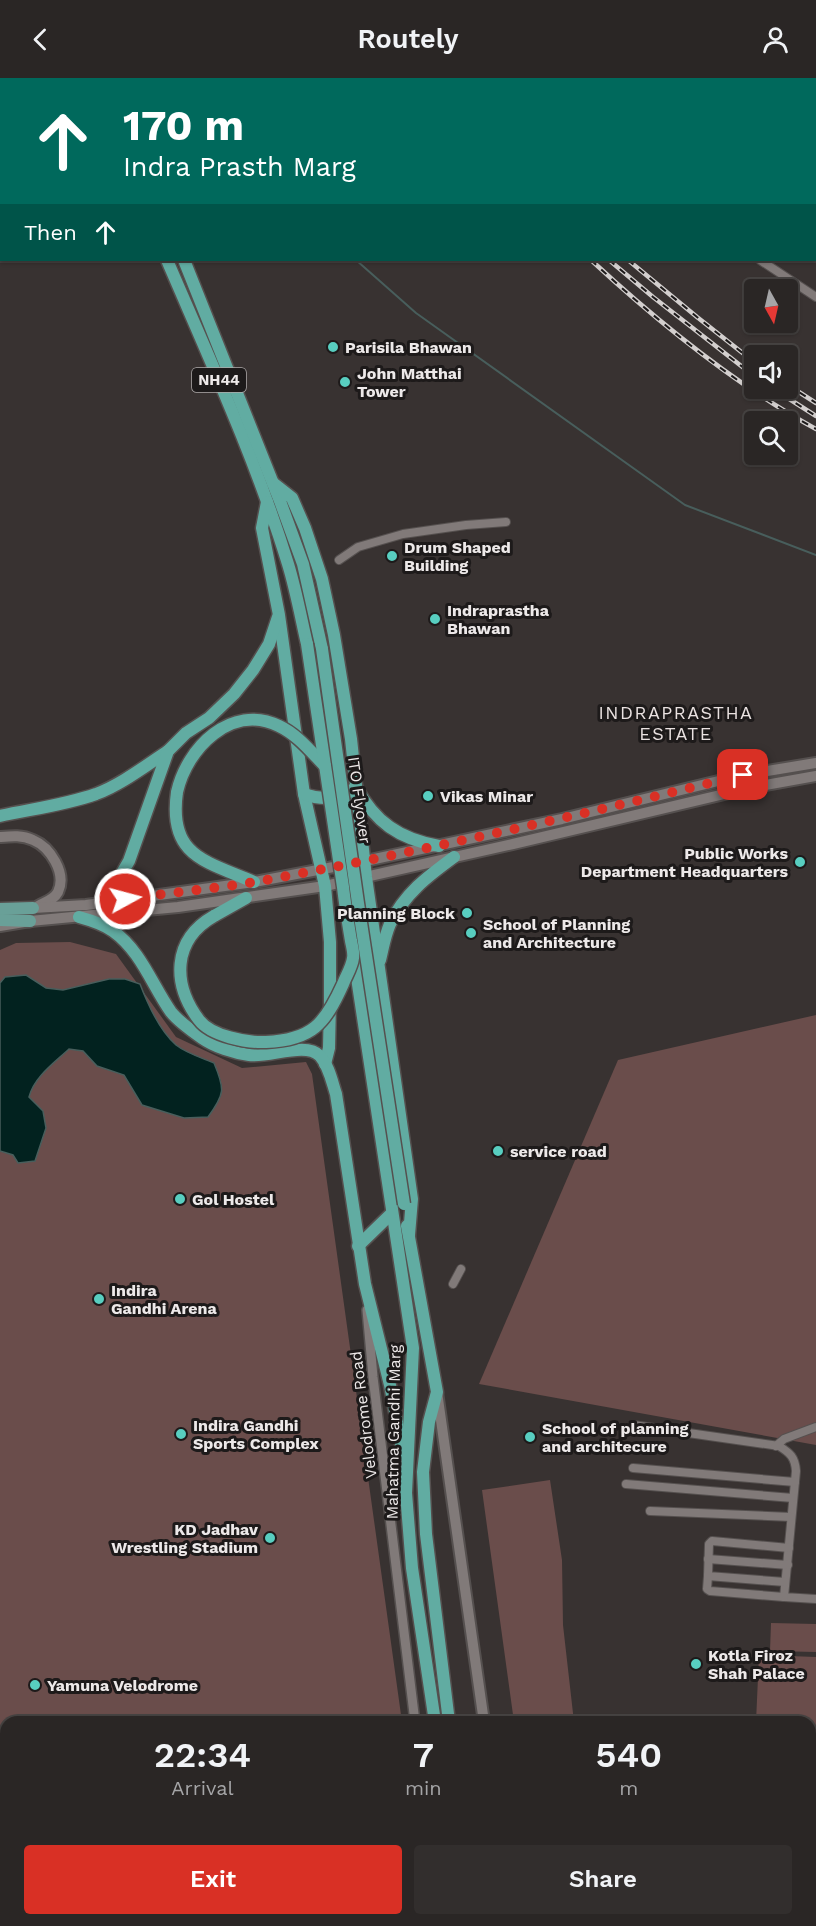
<!DOCTYPE html>
<html lang="en">
<head>
<meta charset="utf-8">
<style>
	body { margin:0; font-family:"Work Sans",sans-serif; background:#322e2d; color:#f1f3f6; height:100vh; display:flex; flex-direction:column; font-size:22px; white-space:nowrap }
	* { box-sizing:border-box; margin:0 }
	p { font-size:20px; color:#a5a5a7 }
	.icon { flex:none; width:33px; height:33px; fill:none; stroke:currentColor; stroke-width:2; stroke-linecap:round; stroke-linejoin:round }
	.map { position:relative; flex:1; overflow:hidden }
	.sheet { position:absolute; left:0px; top:1638px; width:816px; height:210px; display:flex; flex-direction:column; background:#2a2625; border-radius:18px 18px 0 0; box-shadow:0 2px 4px #0004,0 0 0 2px #464342 }
	.sheet>* { flex:none }
	.top-card { position:absolute; left:0px; top:0px; width:816px; height:183px; box-shadow:0 2px 4px #0004,0 0 0 2px #464342; background:#00695c; color:#fff; overflow:hidden }
	.needle { width:39px; rotate:172deg }
	.controls { position:absolute; left:744px; top:201px; display:grid; gap:12px }
	.controls a { display:grid; place-items:center; width:54px; height:54px; border-radius:6px; background:#2a2625; box-shadow:0 2px 4px #0004,0 0 0 2px #464342; font-size:30px }
	.pin { position:absolute; display:grid; place-items:center; width:51px; height:51px; color:#fff; margin:-26px; border-radius:12px; box-shadow:0 3px 9px #0006 }
	.me { position:absolute; width:66px; margin:-33px; rotate:83deg; stroke-linejoin:round; filter:drop-shadow(0 0 4px #0008) }
	.turn { display:flex; align-items:center; gap:21px; height:126px; padding:0 24px; font-size:27px }
	.turn .icon { width:78px; height:78px; stroke-width:2.5 }
	.turn b { display:block; font-size:42px; line-height:51px }
	.then { display:flex; align-items:center; height:57px; padding:0 24px; background:#0003; gap:12px; font-size:22px }
	.eta { display:flex; justify-content:space-evenly; align-items:center; height:102px; text-align:center }
	.eta b { font-size:36px; font-weight:600; line-height:42px }
	.button { display:flex; gap:12px; margin-top:auto; padding:12px 24px }
	.button a { flex:1; height:69px; border-radius:6px; background:#d93025; color:#fff; font-size:24px; font-weight:600; line-height:69px; text-align:center }
	.button a+a { background:#322e2d; color:#f1f3f6 }
	header { display:flex; justify-content:space-between; align-items:center; height:78px; padding:0 24px; background:#2a2625; font-size:27px; font-weight:600 }
	.map>svg:first-child { display:block }
	.green { fill:#6a4d4b }
	.water { fill:#02221f; stroke:#485e5c; stroke-width:1.5 }
	.lines { fill:none; stroke-linecap:round; stroke-linejoin:round }
	.stream { stroke:#485e5c; stroke-width:2 }
	.minor-casing { stroke:#55504f; stroke-width:10 }
	.tertiary-casing { stroke:#55504f; stroke-width:12 }
	.secondary-casing { stroke:#55504f; stroke-width:14 }
	.primary-casing { stroke:#55504f; stroke-width:15 }
	.trunk-casing { stroke:#55504f; stroke-width:15 }
	.minor { stroke:#817a79; stroke-width:8 }
	.tertiary { stroke:#817a79; stroke-width:9 }
	.secondary { stroke:#817a79; stroke-width:10 }
	.primary { stroke:#69a098; stroke-width:12 }
	.trunk { stroke:#61aca2; stroke-width:12 }
	.rail-casing { stroke:#d3cfce; stroke-width:4.5 }
	.rail { stroke:#1d1a1a; stroke-width:2; stroke-dasharray:7; stroke-linecap:butt }
	.trunk-bridge-casing { stroke:#55504f; stroke-width:15; stroke-linecap:butt }
	.trunk-bridge { stroke:#61aca2; stroke-width:12 }
	.route { stroke:#d93025; stroke-width:10; stroke-dasharray:0 18 }
	.poi-dot { fill:#58cec0; stroke:#1d1a1a; stroke-width:2 }
	.labels { text-anchor:middle; stroke-width:6; stroke-linejoin:round; paint-order:stroke }
	.shield { fill:#1d1a1a; stroke:#afabab; stroke-width:1.5 }
	.shield-label { font-size:15px; font-weight:bold; fill:#ede9e9 }
	.poi-label { font-size:16px; font-weight:bold; fill:#ede9e9; stroke:#1d1a1a; text-anchor:start }
	.street-label { font-size:16px; fill:#ede9e9; stroke:#1d1a1a }
	.neighbourhood-label { font-size:18px; letter-spacing:1.5px; fill:#eae2e1; stroke:#1d1a1a }
</style>
</head>
<body>
<header><svg class="icon" aria-label="back" viewBox="0 0 24 24"><path d="M15 5l-7 7 7 7"/></svg>Routely<svg class="icon" aria-label="person" viewBox="0 0 24 24"><circle cx="12" cy="8" r="4"/><path d="M4 21q1-7 8-7t8 7"/></svg></header>
<div class="map">
<svg width="816" height="1848" viewBox="0 0 816 1848">
	<rect width="100%" height="100%" fill="#383231"/>
	<!-- green -->
	<g class="green">
		<polygon points="70,864 116,876 176,959 242,990 306,984 312,996 402,1644 6,1644 6,1732 0,1733 0,872 16,865"/>
		<polygon points="816,937 816,1367 479,1306 618,982"/>
		<polygon points="550,1402 562,1482 563,1547 574,1644 514,1644 482,1412"/>
		<polygon points="771,1545 816,1546 816,1574 770,1573"/>
		<polygon points="759,1577 816,1579 816,1657 810,1657 810,1644 756,1644"/>
		<polygon points="810,1665 816,1665 816,1817 810,1818"/>
	</g>
	<!-- water -->
	<path class="water" d="M26 897 46 910 63 912 109 901H125L140 906C148 927 159 952 176 967 186 975 202 980 214 985 225 1011 225 1016 208 1039L184 1040 142 1027 124 997 97 988 83 973 69 971C54 985 34 999 29 1019L43 1033 46 1050 35 1083 18 1085 13 1077 0 1073V905L5 899Z"/>
	<g class="lines">
		<!-- stream -->
		<g class="stream">
			<polyline points="216,0 217,2"/>
			<polyline points="356,182 416,235 685,427 816,477"/>
		</g>
		<!-- minor casing -->
		<g class="minor-casing">
			<g id="minor">
				<polyline points="559,0 560,2"/>
				<polyline points="760,182 816,219"/>
				<polyline points="339,482 358,469 403,456 466,447 506,444"/>
				<polyline points="453,1206 461,1191"/>
				<path d="M633 1347 779 1368C790 1375 795 1379 796 1393L784 1519 816 1521"/>
				<polyline points="776,1368 784,1361 816,1349"/>
				<polyline points="633,1390 795,1404"/>
				<polyline points="626,1406 793,1420"/>
				<polyline points="650,1433 791,1439"/>
				<polyline points="708,1481 788,1487"/>
				<polyline points="708,1498 707,1511 710,1513 784,1519"/>
				<polyline points="785,1504 708,1498 709,1466 712,1463 789,1470"/>
			</g>
		</g>
		<!-- tertiary casing -->
		<g class="tertiary-casing">
			<g id="tertiary">
				<polyline points="367,1232 373,1299 415,1644"/>
				<polyline points="0,1744 6,1743"/>
				<polyline points="0,1809 6,1808"/>
				<polyline points="458,1842 459,1848"/>
			</g>
		</g>
		<!-- secondary casing -->
		<g class="secondary-casing">
			<g id="secondary">
				<path d="M0 759C12 758 22 757 33 762 50 769 67 795 58 814 54 822 45 824 38 828"/>
				<polyline points="33,830 86,827 254,804 365,783 562,741 743,697 816,685"/>
				<polyline points="0,848 30,843 178,829 325,808 513,766 754,709 816,698"/>
				<polyline points="437,1314 484,1644"/>
				<polyline points="471,1842 471,1848"/>
				<polyline points="511,1842 512,1848"/>
			</g>
		</g>
		<!-- primary casing -->
		<g class="primary-casing">
			<g id="primary">
				<polyline points="0,831 33,830"/>
				<polyline points="0,842 30,843"/>
			</g>
		</g>
		<!-- trunk casing -->
		<g class="trunk-casing">
			<g id="trunk">
				<polyline points="87,0 87,2"/>
				<polyline points="106,0 106,2"/>
				<path d="M167 182C210 282 256 382 288 486 296 512 301 540 307 566"/>
				<polyline points="184,182 280,423 303,486 322,571"/>
				<polyline points="273,405 292,420 305,450 322,501 334,557 351,661 366,799 412,1121 409,1157"/>
				<polyline points="267,424 262,450 279,537 304,716 325,808 330,864 330,925 329,970 325,986"/>
				<path d="M177 714C168 778 205 783 254 804"/>
				<path d="M304 716C321 722 341 722 356 709 375 744 399 761 439 768"/>
				<path d="M0 738C32 731 65 727 96 716 122 706 145 688 168 673"/>
				<polyline points="105,824 129,783 168,673 186,655 209,640 234,616 253,592 269,566 278,539"/>
				<polyline points="214,838 246,820"/>
				<path d="M79 839C90 842 103 846 113 853 141 873 152 907 171 934 179 944 192 953 202 960 215 969 234 975 249 977 269 980 306 963 320 978 329 988 332 1004 336 1016L365 1206 390 1307 403 1376"/>
				<polyline points="354,880 413,1270 406,1415 412,1490 435,1644"/>
				<path d="M380 882C383 870 385 857 390 846 404 816 428 798 454 779"/>
				<polyline points="407,1148 437,1314 429,1344 423,1394 426,1456 449,1644"/>
				<polyline points="358,1168 392,1135"/>
				<polyline points="0,1761 6,1760"/>
				<polyline points="0,1778 6,1777"/>
				<polyline points="0,1794 6,1793"/>
			</g>
		</g>
		<!-- minor -->
		<use href="#minor" class="minor"/>
		<!-- tertiary -->
		<use href="#tertiary" class="tertiary"/>
		<!-- secondary -->
		<use href="#secondary" class="secondary"/>
		<!-- primary -->
		<use href="#primary" class="primary"/>
		<!-- trunk -->
		<use href="#trunk" class="trunk"/>
		<!-- rail casing -->
		<g class="rail-casing">
			<g id="rail">
				<polyline points="433,0 434,2"/>
				<polyline points="458,0 459,2"/>
				<polyline points="590,0 592,2"/>
				<polyline points="814,172 816,173"/>
				<path d="M591 182C659 245 734 306 816 351"/>
				<polyline points="609,182 653,219 754,298"/>
				<polyline points="628,182 697,239 754,284"/>
				<polyline points="788,307 816,325"/>
				<polyline points="772,310 816,338"/>
			</g>
		</g>
		<!-- rail -->
		<use href="#rail" class="rail"/>
		<!-- trunk-bridge casing -->
		<g class="trunk-bridge-casing">
			<g id="trunk-bridge">
				<polyline points="322,571 358,825 404,1126"/>
				<path d="M177 714C187 670 231 625 279 648 298 657 311 674 325 688"/>
				<path d="M214 838C172 862 172 906 199 942 211 958 247 965 266 964 312 962 325 946 343 906 346 898 352 889 353 880 354 875 352 868 351 863 348 845 345 827 343 809 331 728 319 647 307 566"/>
			</g>
		</g>
		<!-- trunk-bridge -->
		<use href="#trunk-bridge" class="trunk-bridge"/>
	</g>
	<g class="lines">
		<!-- route -->
		<path class="route" d="M125 821C168 815 212 811 255 804 419 774 581 737 743 697"/>
	</g>
	<!-- markers -->
	<g class="poi-dot">
		<circle cx="333" cy="269" r="6"/>
		<circle cx="345" cy="304" r="6"/>
		<circle cx="392" cy="478" r="6"/>
		<circle cx="435" cy="541" r="6"/>
		<circle cx="428" cy="718" r="6"/>
		<circle cx="800" cy="784" r="6"/>
		<circle cx="467" cy="835" r="6"/>
		<circle cx="471" cy="855" r="6"/>
		<circle cx="498" cy="1073" r="6"/>
		<circle cx="180" cy="1121" r="6"/>
		<circle cx="99" cy="1221" r="6"/>
		<circle cx="181" cy="1356" r="6"/>
		<circle cx="530" cy="1359" r="6"/>
		<circle cx="270" cy="1460" r="6"/>
		<circle cx="696" cy="1586" r="6"/>
		<circle cx="35" cy="1607" r="6"/>
	</g>
	<g class="labels">
		<!-- shield labels -->
		<rect class="shield" x="192" y="290" width="54" height="24" rx="4.5"/>
		<g class="shield-label">
			<text x="219" y="307">NH44</text>
		</g>
		<!-- poi labels -->
		<g class="poi-label">
			<text x="345" y="275">Parisila Bhawan</text>
			<text x="357" y="301">John Matthai<tspan x="357" dy="18">Tower</tspan></text>
			<text x="404" y="475">Drum Shaped<tspan x="404" dy="18">Building</tspan></text>
			<text x="447" y="538">Indraprastha<tspan x="447" dy="18">Bhawan</tspan></text>
			<text x="440" y="724">Vikas Minar</text>
			<text x="788" y="781" text-anchor="end">Public Works<tspan x="788" dy="18">Department Headquarters</tspan></text>
			<text x="455" y="841" text-anchor="end">Planning Block</text>
			<text x="483" y="852">School of Planning<tspan x="483" dy="18">and Architecture</tspan></text>
			<text x="510" y="1079">service road</text>
			<text x="192" y="1127">Gol Hostel</text>
			<text x="111" y="1218">Indira<tspan x="111" dy="18">Gandhi Arena</tspan></text>
			<text x="193" y="1353">Indira Gandhi<tspan x="193" dy="18">Sports Complex</tspan></text>
			<text x="542" y="1356">School of planning<tspan x="542" dy="18">and architecure</tspan></text>
			<text x="258" y="1457" text-anchor="end">KD Jadhav<tspan x="258" dy="18">Wrestling Stadium</tspan></text>
			<text x="708" y="1583">Kotla Firoz<tspan x="708" dy="18">Shah Palace</tspan></text>
			<text x="47" y="1613">Yamuna Velodrome</text>
		</g>
		<!-- street labels -->
		<g class="street-label">
			<text transform="translate(360 722) rotate(82)" y="6">ITO Flyover</text>
			<text transform="translate(363 1337) rotate(-97)" y="6">Velodrome Road</text>
			<text transform="translate(393 1354) rotate(-89)" y="6">Mahatma Gandhi Marg</text>
		</g>
		<!-- neighbourhood labels -->
		<g class="neighbourhood-label">
			<text x="676" y="641">INDRAPRASTHA<tspan x="676" dy="21">ESTATE</tspan></text>
		</g>
	</g>
</svg>
<div class="controls">
<a><svg class="needle" viewBox="-14 -14 28 28"><path d="M0-13l5 13h-10z" fill="#e53935"/><path d="M0 13l5-13h-10z" fill="#a5a5a7"/></svg></a>
<a><svg class="icon" aria-label="sound" viewBox="0 0 24 24"><path d="M4 9h4l5-4v14l-5-4H4zM17 9q2 3 0 6"/></svg></a>
<a><svg class="icon" aria-label="search" viewBox="0 0 24 24"><circle cx="10" cy="10" r="6"/><path d="M15 15l6 6"/></svg></a>
</div>
<div class="pin" style="left:743px;top:697px;background:#d93025"><svg class="icon" aria-label="arrive" viewBox="0 0 24 24"><path d="M6 21V4h12l-3 4 3 4H6"/></svg></div>
<svg class="me" style="left:125px;top:821px" viewBox="-20 -20 40 40"><circle r="17" fill="#d93025" stroke="#fff" stroke-width="3"/><path d="M0-11L8 9 0 5-8 9z" fill="#fff"/></svg>
<div class="top-card">
<div class="turn"><svg class="icon" aria-label="ahead" viewBox="0 0 24 24"><path d="M12 20V5M6 11l6-6 6 6"/></svg><div><b>170 m</b>Indra Prasth Marg</div></div>
<div class="then">Then<svg class="icon" aria-label="ahead" viewBox="0 0 24 24"><path d="M12 20V5M6 11l6-6 6 6"/></svg></div>
</div>
<section class="sheet">
<div class="eta">
<div><b>22:34</b><p>Arrival</p></div>
<div><b>7</b><p>min</p></div>
<div><b>540</b><p>m</p></div>
</div>
<div class="button"><a>Exit</a><a>Share</a></div>
</section>
</div>
</body>
</html>
